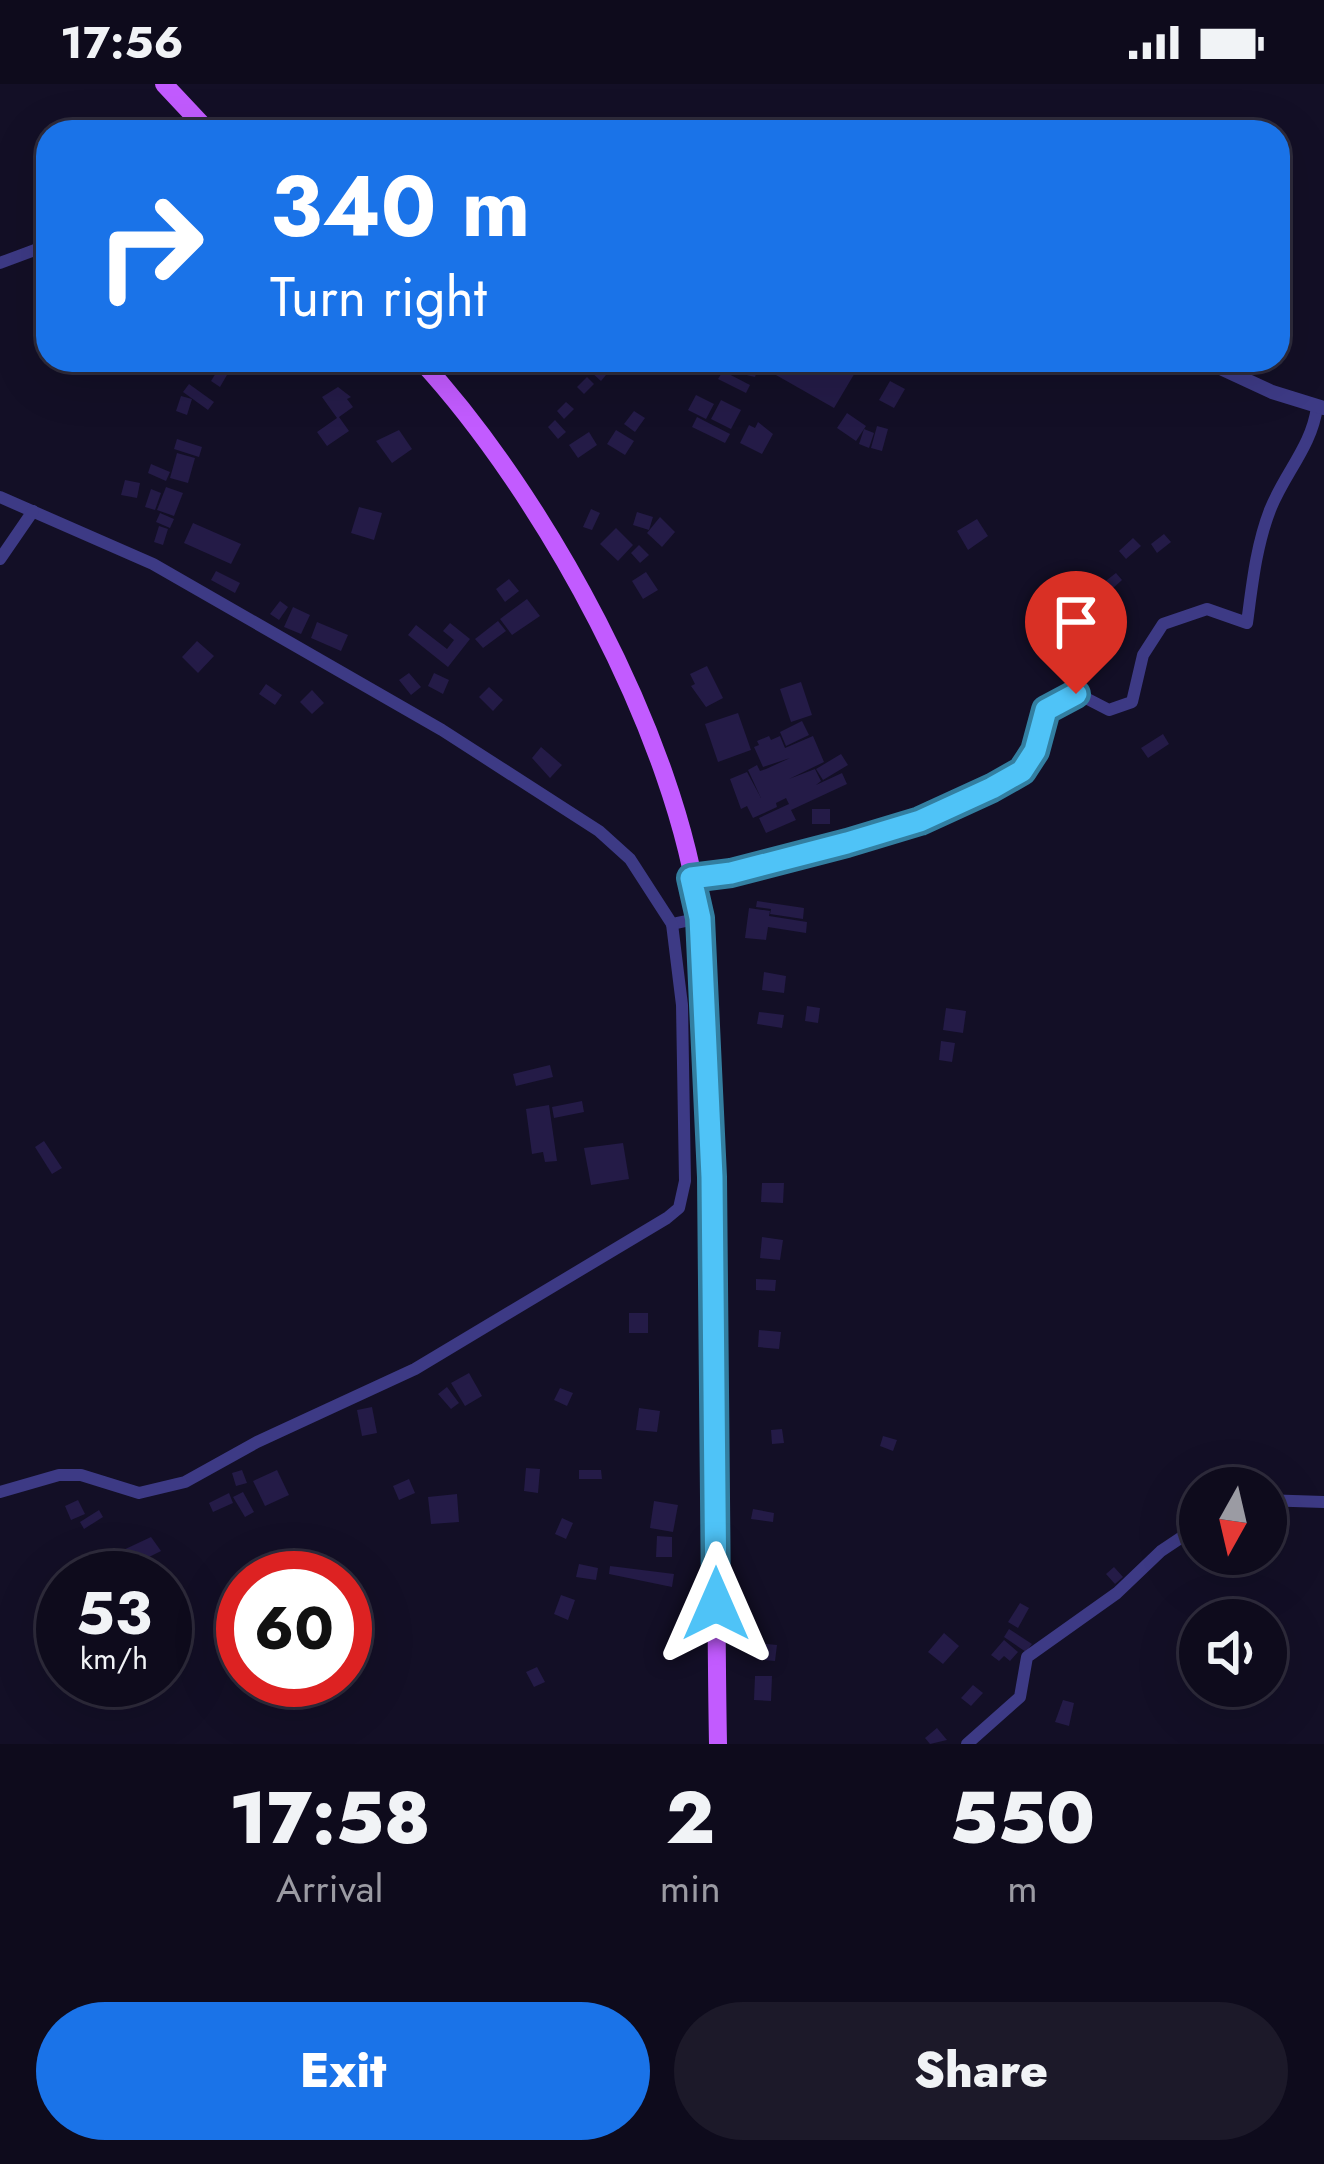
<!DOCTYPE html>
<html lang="en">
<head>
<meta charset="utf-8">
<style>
	body { margin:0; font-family:Jost,sans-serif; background:#1c1929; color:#f1f3f6; height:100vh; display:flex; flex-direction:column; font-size:45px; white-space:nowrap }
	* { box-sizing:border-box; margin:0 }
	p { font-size:39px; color:#9b9ba3 }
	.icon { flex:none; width:66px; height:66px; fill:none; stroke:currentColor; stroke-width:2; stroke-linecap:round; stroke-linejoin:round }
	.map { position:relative; height:1660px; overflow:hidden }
	.sheet { display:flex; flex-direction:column; background:#0e0b1c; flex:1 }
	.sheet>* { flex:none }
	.guide { position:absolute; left:36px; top:36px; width:1254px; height:252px; border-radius:36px; box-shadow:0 12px 48px #0002,0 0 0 3px #2e2b3b; background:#1a73e8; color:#fff; overflow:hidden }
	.needle { width:78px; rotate:188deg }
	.controls { position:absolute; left:1179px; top:1383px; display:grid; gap:24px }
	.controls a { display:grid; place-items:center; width:108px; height:108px; border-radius:50%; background:#0e0b1c; box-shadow:0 12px 48px #0002,0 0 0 3px #2e2b3b; font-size:60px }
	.speed { position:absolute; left:36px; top:1467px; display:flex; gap:24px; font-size:60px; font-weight:700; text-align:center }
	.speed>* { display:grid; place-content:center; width:156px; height:156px; border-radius:50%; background:#0e0b1c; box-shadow:0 12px 48px #0002,0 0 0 3px #2e2b3b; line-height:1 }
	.speed small { font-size:30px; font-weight:400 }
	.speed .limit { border:18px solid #d22; background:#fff; color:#111 }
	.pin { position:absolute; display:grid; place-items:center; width:102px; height:102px; color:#fff; margin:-123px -51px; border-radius:50% 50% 50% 0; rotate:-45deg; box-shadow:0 0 12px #0007 }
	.pin .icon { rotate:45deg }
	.me { position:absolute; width:132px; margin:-66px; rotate:0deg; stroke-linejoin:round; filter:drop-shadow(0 0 9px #0008) }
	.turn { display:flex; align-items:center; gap:42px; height:252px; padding:0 36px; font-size:54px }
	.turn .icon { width:156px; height:156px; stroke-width:2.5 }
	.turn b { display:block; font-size:84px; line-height:102px }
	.eta { display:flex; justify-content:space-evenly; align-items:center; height:204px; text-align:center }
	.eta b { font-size:72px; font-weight:800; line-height:84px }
	.button { display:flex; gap:24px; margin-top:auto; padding:24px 36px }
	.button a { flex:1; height:138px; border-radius:72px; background:#1a73e8; color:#fff; font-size:48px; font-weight:800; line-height:138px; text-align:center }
	.button a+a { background:#1c1929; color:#f1f3f6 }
	.status { display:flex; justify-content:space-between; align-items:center; height:84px; padding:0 60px; background:#0e0b1c; direction:ltr }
	.status svg { height:33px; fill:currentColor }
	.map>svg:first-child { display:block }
	.building { fill:#241b47 }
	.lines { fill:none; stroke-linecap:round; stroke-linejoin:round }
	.minor { stroke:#3d3a85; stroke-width:12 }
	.tertiary { stroke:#3d3a85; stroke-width:14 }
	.primary { stroke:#c25bff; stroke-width:18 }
	.route-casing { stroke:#337fa1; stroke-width:30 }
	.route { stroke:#4fc3f7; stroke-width:21 }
</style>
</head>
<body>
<div class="status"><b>17:56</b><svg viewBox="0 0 49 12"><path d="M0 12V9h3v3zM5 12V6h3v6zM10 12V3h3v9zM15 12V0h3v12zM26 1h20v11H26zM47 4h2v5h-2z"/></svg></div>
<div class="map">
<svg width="1324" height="1660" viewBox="0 0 1324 1660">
	<rect width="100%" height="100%" fill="#130f26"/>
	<!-- building -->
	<g class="building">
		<polygon points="482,276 517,276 491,291"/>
		<polygon points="601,276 615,280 601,297 591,288"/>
		<polygon points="737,276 759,280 755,293 734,288"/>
		<polygon points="785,276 837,276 856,287 834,324 776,291"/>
		<polygon points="222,279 231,284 220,303 211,297"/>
		<polygon points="723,287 750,301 746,309 718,295"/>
		<polygon points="587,293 594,300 584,310 577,303"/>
		<polygon points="890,297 905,305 894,324 879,316"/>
		<polygon points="189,300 214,318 208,326 183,308"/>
		<polygon points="338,303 351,313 347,315 353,323 339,333 349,347 327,362 317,348 337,334 322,313"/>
		<polygon points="696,311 714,320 706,335 688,326"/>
		<polygon points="181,312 192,315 187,331 176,327"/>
		<polygon points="721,316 741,326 731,345 711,335"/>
		<polygon points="566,318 574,325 564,335 557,327"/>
		<polygon points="634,327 645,334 635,348 624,340"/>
		<polygon points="847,329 866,342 856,357 837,344"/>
		<polygon points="697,333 730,350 725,359 692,343"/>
		<polygon points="555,336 566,348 558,355 548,343"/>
		<polygon points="758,338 773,350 762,370 740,359 749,341 755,344"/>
		<polygon points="877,342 888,345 882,367 871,364"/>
		<polygon points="864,345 874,349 869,364 859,360"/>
		<polygon points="399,346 412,365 392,379 376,357"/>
		<polygon points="616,346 634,357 625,371 607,360"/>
		<polygon points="589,348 597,361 578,374 569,361"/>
		<polygon points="177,355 202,363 199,373 174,365"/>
		<polygon points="177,369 195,374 188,399 170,394"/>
		<polygon points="151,380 170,388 166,397 148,389"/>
		<polygon points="125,396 140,399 137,414 121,411"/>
		<polygon points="166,403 183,409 174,432 157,426"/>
		<polygon points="151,405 161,409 155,426 145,423"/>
		<polygon points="359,423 382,429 374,456 351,449"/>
		<polygon points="591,425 600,429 592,446 583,443"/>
		<polygon points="637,428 653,433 649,446 633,441"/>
		<polygon points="160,429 174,435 170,444 156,438"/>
		<polygon points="660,433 675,448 662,463 647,449"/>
		<polygon points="977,435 988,452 968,466 957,447"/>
		<polygon points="193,439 241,460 231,480 184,459"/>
		<polygon points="159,442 168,445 163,461 154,458"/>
		<polygon points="616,444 633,461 618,477 600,460"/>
		<polygon points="1164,450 1171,458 1157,469 1151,460"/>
		<polygon points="1133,454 1141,462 1126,475 1119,467"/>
		<polygon points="639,461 649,471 640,479 631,469"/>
		<polygon points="216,487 240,499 235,509 211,496"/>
		<polygon points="646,488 658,506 643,515 632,497"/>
		<polygon points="1116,489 1122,496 1110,507 1103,499"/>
		<polygon points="509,495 519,507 505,518 496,505"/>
		<polygon points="527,515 540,532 512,551 500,535"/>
		<polygon points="280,517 288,523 279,536 270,530"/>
		<polygon points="293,523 310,531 301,550 284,543"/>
		<polygon points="498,537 506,547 483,564 475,555"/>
		<polygon points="317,538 348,551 341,567 311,554"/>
		<polygon points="450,539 470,555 448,583 408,551 416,541 447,565 454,556 443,547"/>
		<polygon points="197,557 214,572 198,589 182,573"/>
		<polygon points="707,582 723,614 706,623 691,602 695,600 690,590"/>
		<polygon points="409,589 421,603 411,611 399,596"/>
		<polygon points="434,589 449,596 443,610 428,602"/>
		<polygon points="801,598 812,631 791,638 780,605"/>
		<polygon points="266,600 282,611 275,621 259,610"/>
		<polygon points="489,603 503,616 493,627 479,613"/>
		<polygon points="312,606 324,619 312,630 300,618"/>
		<polygon points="738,629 751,666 718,678 705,640"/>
		<polygon points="802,637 809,651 786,662 780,648"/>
		<polygon points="1163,650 1169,660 1148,674 1141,664"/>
		<polygon points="769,652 771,656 780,652 785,664 813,652 824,678 789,695 815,685 821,697 816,701 842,689 847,700 791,726 796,736 766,749 759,734 789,720 786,714 776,719 777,723 753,734 747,722 741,725 730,695 747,688 761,714 748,686 757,681 760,687 766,685 790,674 763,683 754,663 759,661 757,657"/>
		<polygon points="541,663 562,681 550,694 532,674"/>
		<polygon points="841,670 848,681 823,696 816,685"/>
		<rect x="812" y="725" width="18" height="15"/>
		<polygon points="757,817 804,824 803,835 770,830 771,825 756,823"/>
		<polygon points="749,824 770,827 769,832 807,838 806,849 768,843 766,856 745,854"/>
		<polygon points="764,888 786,892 784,909 762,906"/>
		<polygon points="807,922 820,924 818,939 805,937"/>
		<polygon points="946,924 966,927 963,949 943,946"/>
		<polygon points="759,928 784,931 782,944 757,940"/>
		<polygon points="941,957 955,959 952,978 939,976"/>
		<polygon points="550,981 553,993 516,1002 513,990"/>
		<polygon points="582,1017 584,1028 554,1034 552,1023"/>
		<polygon points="549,1021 557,1077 545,1078 543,1068 532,1070 526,1025"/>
		<polygon points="44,1057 62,1084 52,1090 35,1063"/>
		<polygon points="623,1059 629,1095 591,1101 584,1064"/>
		<polygon points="762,1099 784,1099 783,1119 761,1118"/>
		<polygon points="762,1153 783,1156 780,1176 760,1174"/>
		<polygon points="756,1195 776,1196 775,1207 756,1206"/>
		<rect x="629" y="1229" width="19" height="20"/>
		<polygon points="759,1246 781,1248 779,1265 758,1263"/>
		<polygon points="469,1289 482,1312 465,1322 451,1299"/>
		<polygon points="447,1303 459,1319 451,1325 438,1310"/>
		<polygon points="560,1304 573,1309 567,1322 554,1316"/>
		<polygon points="372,1323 377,1349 362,1352 357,1326"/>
		<polygon points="639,1324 660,1327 657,1348 636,1346"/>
		<polygon points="782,1345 784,1359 772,1360 771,1346"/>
		<polygon points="883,1352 897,1356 893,1367 880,1362"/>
		<polygon points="526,1384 540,1385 538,1409 524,1407"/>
		<polygon points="242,1386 247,1399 236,1402 232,1389"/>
		<polygon points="277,1386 289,1411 265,1422 253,1397"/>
		<polygon points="579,1386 601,1386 602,1395 579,1395"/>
		<polygon points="409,1395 415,1409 399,1416 393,1402"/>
		<polygon points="243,1408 254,1428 245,1433 233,1413"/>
		<polygon points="229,1409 233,1419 213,1428 209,1419"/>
		<polygon points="457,1410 459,1438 431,1440 428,1413"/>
		<polygon points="78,1416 85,1430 71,1436 65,1422"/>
		<polygon points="654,1417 678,1421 673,1448 650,1444"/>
		<polygon points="753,1425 774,1429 773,1438 751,1435"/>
		<polygon points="99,1426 103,1433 84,1445 80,1438"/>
		<polygon points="562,1434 573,1439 566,1455 555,1450"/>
		<polygon points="657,1452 672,1453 672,1473 656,1473"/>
		<polygon points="151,1453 161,1467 129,1483 119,1468"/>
		<polygon points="579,1480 598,1484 596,1496 576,1493"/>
		<polygon points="610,1482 674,1490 672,1503 609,1490"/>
		<polygon points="1114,1483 1123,1493 1115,1500 1106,1490"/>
		<polygon points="561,1511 575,1516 568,1536 554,1530"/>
		<polygon points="1020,1519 1029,1524 1018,1544 1008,1538"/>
		<polygon points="1009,1545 1032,1560 1026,1568 1004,1553"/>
		<polygon points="944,1549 959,1562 943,1580 928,1568"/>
		<polygon points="1004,1556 1018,1568 1010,1577 1004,1572 999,1577 991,1571"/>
		<polygon points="757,1559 777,1561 775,1577 756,1575"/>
		<polygon points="537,1583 545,1598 534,1603 526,1588"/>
		<polygon points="755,1592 772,1592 771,1617 754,1616"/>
		<polygon points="973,1601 983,1609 971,1622 961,1614"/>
		<polygon points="1063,1616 1074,1619 1069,1642 1055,1638"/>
		<polygon points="937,1644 947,1656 930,1660 925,1654"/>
	</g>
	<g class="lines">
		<!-- minor -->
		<g class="minor">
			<polyline points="0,179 48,161"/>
			<polyline points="0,413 153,480 442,646 599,747 630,775 672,840 700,834"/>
			<polyline points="0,475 33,427"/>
			<path d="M691 794 731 789 847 759 920 737 992 704 1022 687 1035 666 1046 626 1076 609 1109 626 1132 618 1143 571 1163 540 1207 525 1247 539C1252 502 1256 462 1270 426 1284 390 1312 362 1317 323"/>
			<polyline points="0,1408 59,1391 81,1391 139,1409 185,1398 257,1358 415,1285 667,1134 679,1124 685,1097 682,921 672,840"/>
			<polyline points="1266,1416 1324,1418"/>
			<polyline points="967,1660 1020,1613 1027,1573 1117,1509 1161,1467 1200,1441"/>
		</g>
		<!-- tertiary -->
		<g class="tertiary">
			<polyline points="405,48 428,44 534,48"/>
			<polyline points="1203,276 1272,308 1324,324"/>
		</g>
		<!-- primary -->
		<g class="primary">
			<polyline points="164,0 209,48"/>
			<path d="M420 276C543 409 678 654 700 836 708 895 706 957 709 1017 719 1231 714 1446 718 1660"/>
		</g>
	</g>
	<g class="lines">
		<!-- route casing -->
		<g class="route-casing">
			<polyline id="route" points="716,1520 712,1093 700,834 691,794 731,789 847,759 920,737 992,704 1022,687 1035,667 1046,626 1076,610"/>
		</g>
		<!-- route -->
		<use href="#route" class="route"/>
	</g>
</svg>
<div class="controls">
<a><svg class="needle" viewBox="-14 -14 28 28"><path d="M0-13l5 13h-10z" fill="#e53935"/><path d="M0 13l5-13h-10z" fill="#9b9ba3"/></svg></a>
<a><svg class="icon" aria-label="sound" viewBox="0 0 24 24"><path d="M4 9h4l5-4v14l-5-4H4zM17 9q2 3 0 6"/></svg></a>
</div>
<div class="speed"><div>53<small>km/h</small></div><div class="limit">60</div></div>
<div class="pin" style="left:1076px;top:610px;background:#d93025"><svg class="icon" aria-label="arrive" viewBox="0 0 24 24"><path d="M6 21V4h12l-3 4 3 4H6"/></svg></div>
<svg class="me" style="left:716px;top:1520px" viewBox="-20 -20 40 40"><path d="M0-17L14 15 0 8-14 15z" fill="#4fc3f7" stroke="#fff" stroke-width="4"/></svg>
<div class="guide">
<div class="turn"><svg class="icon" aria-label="right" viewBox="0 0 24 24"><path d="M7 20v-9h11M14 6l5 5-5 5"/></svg><div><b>340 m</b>Turn right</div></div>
</div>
</div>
<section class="sheet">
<div class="eta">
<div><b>17:58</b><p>Arrival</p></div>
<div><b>2</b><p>min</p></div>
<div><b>550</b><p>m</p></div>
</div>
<div class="button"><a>Exit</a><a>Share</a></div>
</section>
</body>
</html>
